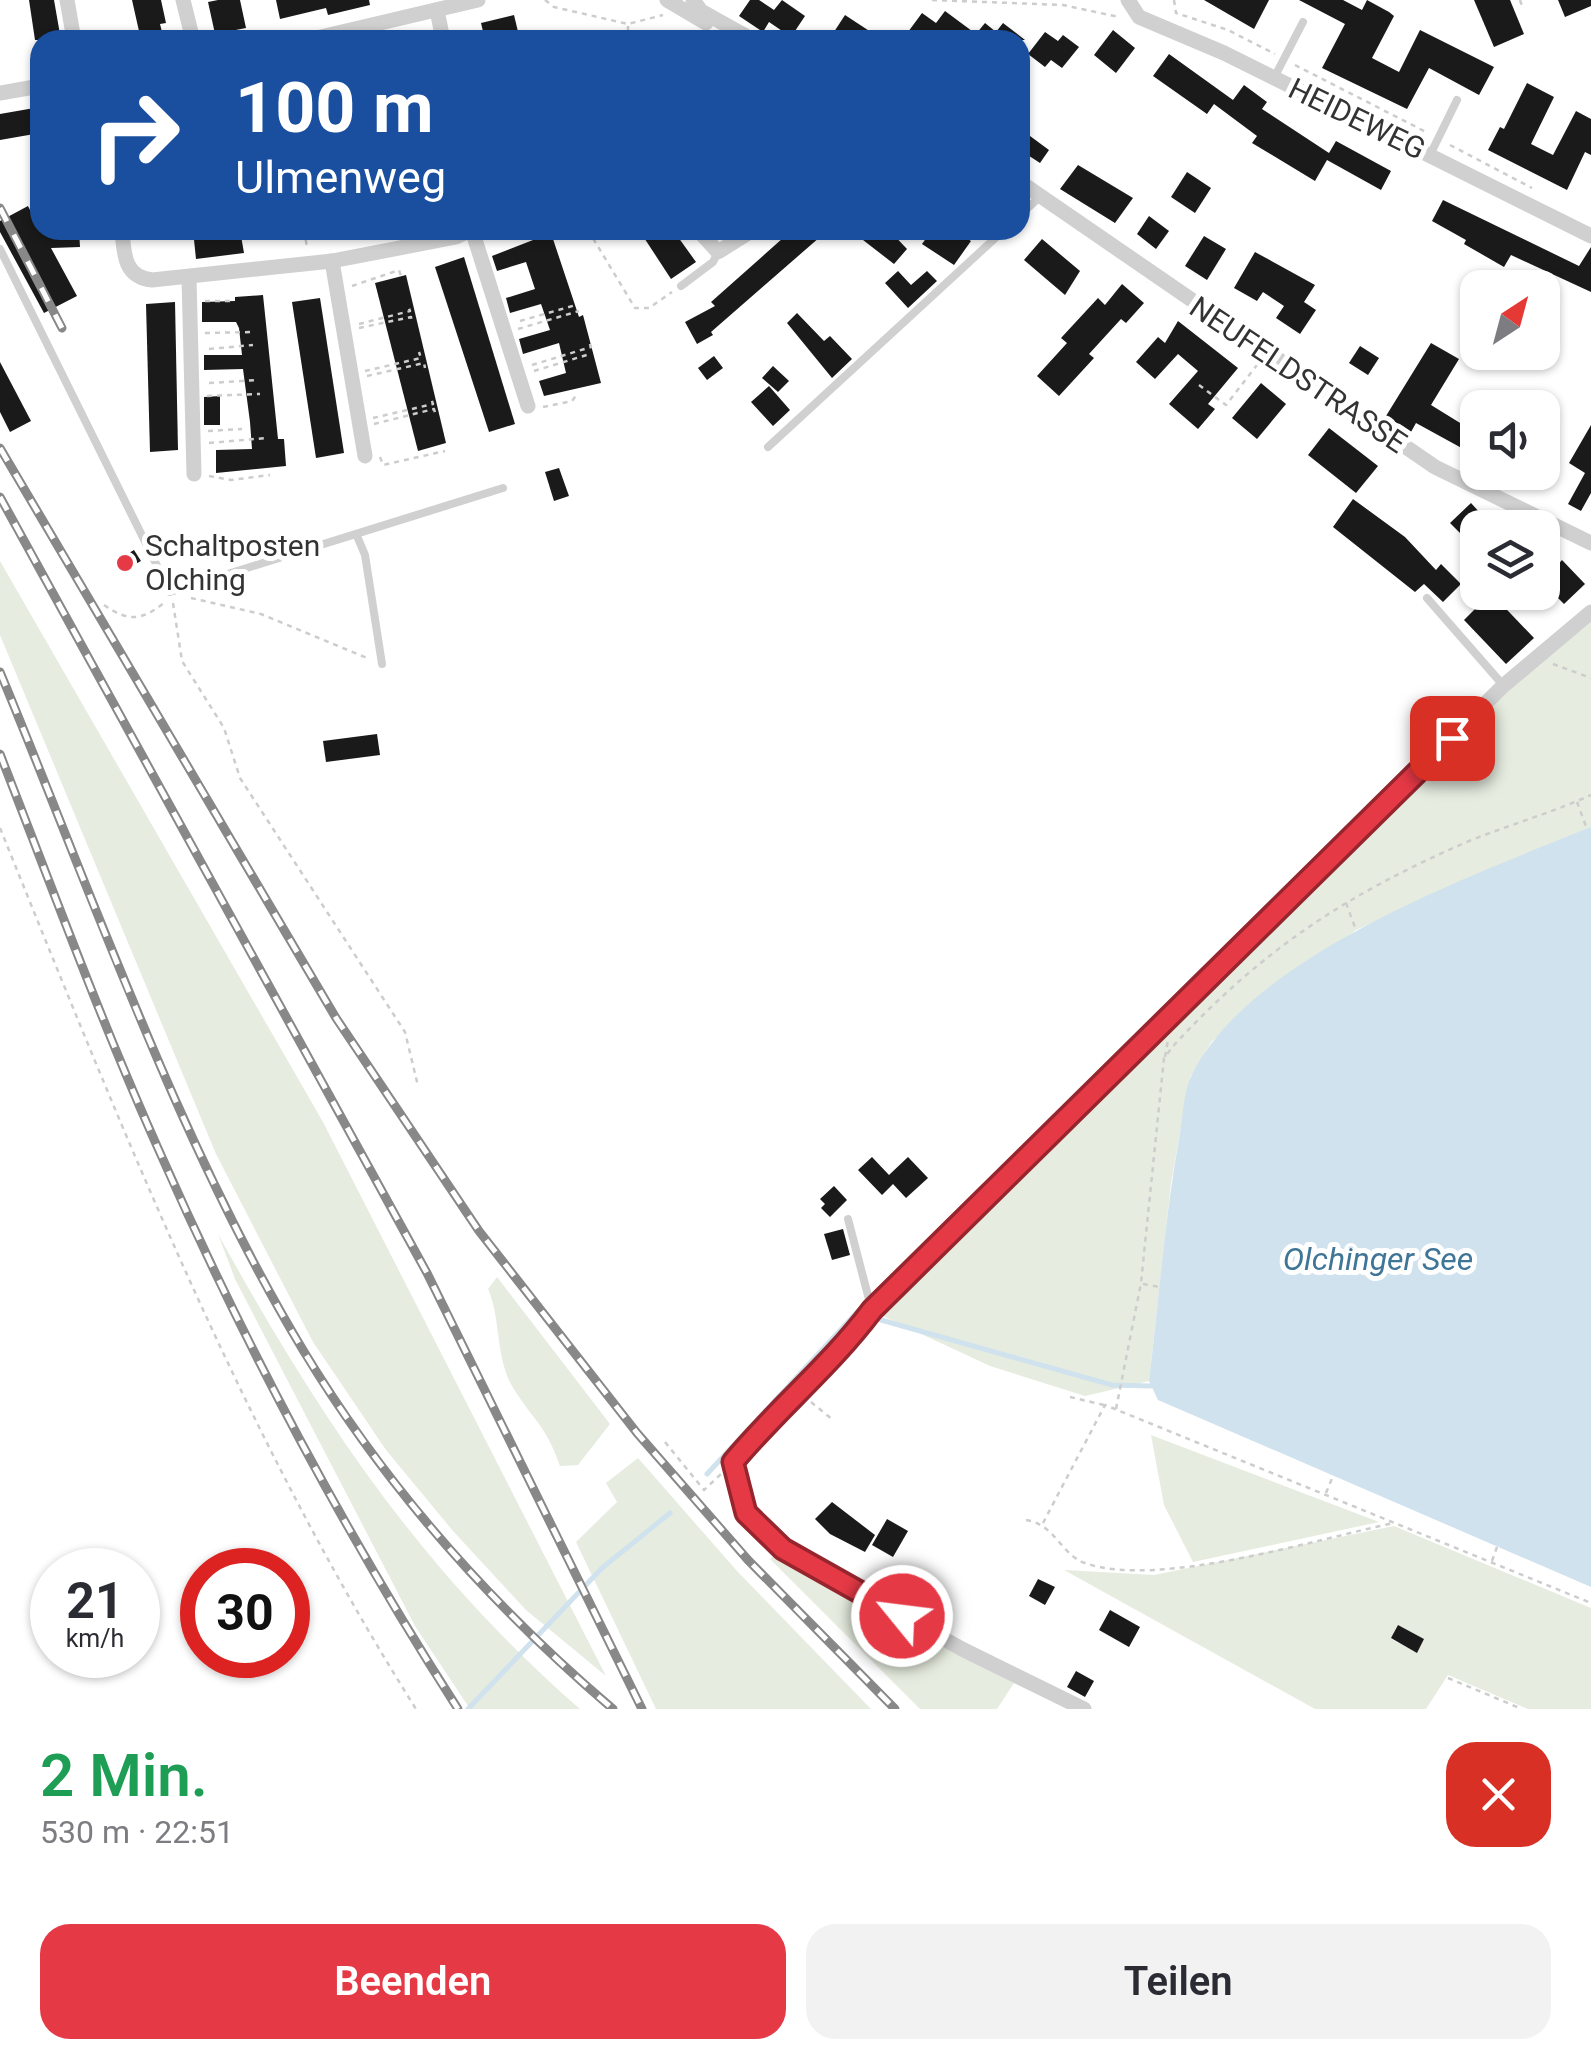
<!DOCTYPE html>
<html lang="de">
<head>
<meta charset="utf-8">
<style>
	body { margin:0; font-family:Roboto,sans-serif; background:#f2f2f3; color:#2b2b33; height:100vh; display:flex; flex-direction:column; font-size:38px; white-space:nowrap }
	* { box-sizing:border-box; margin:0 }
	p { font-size:32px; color:#7c7c81 }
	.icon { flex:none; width:55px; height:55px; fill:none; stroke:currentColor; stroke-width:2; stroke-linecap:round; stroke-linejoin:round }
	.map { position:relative; height:1709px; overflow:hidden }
	.panel { display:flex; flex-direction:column; background:#fff; flex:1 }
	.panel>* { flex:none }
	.guide { position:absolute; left:30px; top:30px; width:1000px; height:210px; border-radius:30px; box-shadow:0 2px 8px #0004; background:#1a4fa0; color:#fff; overflow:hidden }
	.needle { width:65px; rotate:36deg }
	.buttons { position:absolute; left:1460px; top:270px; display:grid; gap:20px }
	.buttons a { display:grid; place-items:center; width:100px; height:100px; border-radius:20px; background:#fff; box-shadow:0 2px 8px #0004; font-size:50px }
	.speed { position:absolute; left:30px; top:1548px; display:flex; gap:20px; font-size:50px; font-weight:700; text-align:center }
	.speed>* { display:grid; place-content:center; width:130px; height:130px; border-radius:50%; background:#fff; box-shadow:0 2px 8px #0004; line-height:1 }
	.speed small { font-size:25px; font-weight:400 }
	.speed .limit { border:15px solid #d22; background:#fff; color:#111 }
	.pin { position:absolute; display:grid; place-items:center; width:85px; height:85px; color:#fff; margin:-42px; border-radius:20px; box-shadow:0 5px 15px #0006 }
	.me { position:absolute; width:110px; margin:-55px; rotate:299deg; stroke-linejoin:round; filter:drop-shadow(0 0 8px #0008) }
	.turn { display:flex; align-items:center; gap:35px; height:210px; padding:0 40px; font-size:45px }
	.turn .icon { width:130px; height:130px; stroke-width:2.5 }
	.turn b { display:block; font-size:70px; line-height:85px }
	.round { display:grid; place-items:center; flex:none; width:105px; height:105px; border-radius:30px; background:#f2f2f3 }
	.overview { display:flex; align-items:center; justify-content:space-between; height:170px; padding:0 40px }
	h1 { font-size:60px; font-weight:600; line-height:75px; color:#1e9e55 }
	.button { display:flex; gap:20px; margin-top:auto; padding:20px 40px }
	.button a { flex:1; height:115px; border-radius:30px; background:#e63946; color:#fff; font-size:40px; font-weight:600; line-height:115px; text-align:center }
	.button a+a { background:#f2f2f3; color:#2b2b33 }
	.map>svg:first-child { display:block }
	.green { fill:#e6ecdf; fill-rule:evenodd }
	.water { fill:#cfe2ee }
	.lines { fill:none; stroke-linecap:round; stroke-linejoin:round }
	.stream { stroke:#cfe2ee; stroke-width:5 }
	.building { fill:#1a1a1a }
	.path { stroke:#cdcdcd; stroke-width:2.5; stroke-dasharray:5 5; stroke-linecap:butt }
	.lane { stroke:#d0d0d0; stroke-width:8 }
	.street { stroke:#d0d0d0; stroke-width:15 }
	.rail-casing { stroke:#888; stroke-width:9 }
	.rail { stroke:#fff; stroke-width:5; stroke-dasharray:15; stroke-linecap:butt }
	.route-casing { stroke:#96252e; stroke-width:25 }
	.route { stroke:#e63946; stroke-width:18 }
	.poi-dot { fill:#e63946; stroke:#fff; stroke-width:4 }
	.labels { text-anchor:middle; stroke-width:10; stroke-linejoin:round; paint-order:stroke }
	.street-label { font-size:30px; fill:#333; stroke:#fff }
	.poi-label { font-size:30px; fill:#333; stroke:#fff; text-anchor:start }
	.water-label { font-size:32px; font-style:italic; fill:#3f7597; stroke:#fff }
</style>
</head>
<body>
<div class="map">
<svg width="1591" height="1709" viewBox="0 0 1591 1709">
	<rect width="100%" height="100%" fill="#fff"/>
	<!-- green -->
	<g class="green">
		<polygon points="0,561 323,1122 606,1676 526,1610 453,1531 386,1450 313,1342 216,1154 0,635"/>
		<polygon points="1591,612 1591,827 1356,930 1212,1041 1190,1077 1171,1183 1149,1381 1085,1396 990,1366 872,1311 1452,738"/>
		<path d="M218 1234C320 1419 420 1569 580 1709H470L415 1626 235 1279Z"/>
		<path d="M497 1277 610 1424 578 1465 560 1466C546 1425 532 1419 512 1386 495 1355 501 1318 488 1289Z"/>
		<polygon points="1151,1435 1379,1522 1193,1562 1164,1505"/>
		<polygon points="638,1458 737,1571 871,1709 656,1709 576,1542 617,1502 606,1483"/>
		<path d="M1394 1526 1591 1608V1709H1528L1448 1675 1426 1709H1315L1064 1570 1154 1575ZM1398 1625 1424 1639 1417 1652 1391 1639Z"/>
		<polygon points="776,1554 1014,1683 997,1709 920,1709 770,1559"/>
	</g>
	<!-- water -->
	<path class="water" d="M1591 827V1587L1158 1400 1149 1381C1159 1298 1165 1215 1180 1133 1183 1114 1184 1090 1192 1074 1253 954 1471 876 1591 827Z"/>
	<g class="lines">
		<!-- stream -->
		<g class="stream">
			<polyline points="881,1320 1112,1385 1151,1386"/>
			<polyline points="707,1474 858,1311"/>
			<polyline points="468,1709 602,1568 670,1513"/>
		</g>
	</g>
	<!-- building -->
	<g class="building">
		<polygon points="29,0 54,0 61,40 35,40"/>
		<polygon points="132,0 161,0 166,23 160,24 164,40 141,40"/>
		<polygon points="218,0 240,0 246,28 215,34 208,2"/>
		<polygon points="276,0 369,0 370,5 328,15 326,8 280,19"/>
		<polygon points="750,0 759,0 774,10 782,0 805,16 791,37 769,22 763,32 739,16"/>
		<polygon points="1204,0 1269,0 1254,29"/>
		<polygon points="1299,0 1343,0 1362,10 1367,0 1389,12 1394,16 1372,58 1399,72 1420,30 1494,67 1479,95 1429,68 1407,109 1322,68 1345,24"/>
		<polygon points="1474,0 1510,0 1524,34 1494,47"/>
		<polygon points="1558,0 1591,0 1591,6 1565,17"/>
		<polygon points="945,11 976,34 985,23 996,32 1003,23 1025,40 944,40 936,34 932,40 918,40 908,32 922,13 936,23"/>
		<polygon points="514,15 520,40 485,40 481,23"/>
		<polygon points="845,15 883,40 840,40 832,35"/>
		<polygon points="1113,30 1135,48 1116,73 1094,55"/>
		<polygon points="1045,32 1058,41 1063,35 1079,47 1062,68 1051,60 1045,67 1028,54"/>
		<polygon points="1169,54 1233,100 1244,85 1267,102 1262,109 1329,153 1336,141 1391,171 1381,190 1327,160 1315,181 1252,143 1257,136 1214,104 1207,114 1153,76"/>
		<polygon points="1527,83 1554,97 1531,144 1553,155 1576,111 1591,119 1591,155 1585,152 1567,190 1488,150 1500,127 1504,129"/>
		<polygon points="40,107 40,133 0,140 0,114"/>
		<polygon points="1030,136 1049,150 1040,163 1020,150"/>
		<polygon points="1078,165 1133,198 1115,223 1060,189"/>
		<polygon points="1187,172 1211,188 1195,213 1171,197"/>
		<polygon points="1443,200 1579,266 1591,247 1591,292 1511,255 1504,267 1464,244 1466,240 1432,221"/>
		<polygon points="28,206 40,230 79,230 80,247 51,248 77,296 44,313 0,232 0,221"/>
		<polygon points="1149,216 1169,231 1156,249 1137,234"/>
		<polygon points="193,230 240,230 244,253 196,259"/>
		<polygon points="639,230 673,230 696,262 671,279"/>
		<polygon points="792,230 828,230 711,332 713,335 697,344 685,322 715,306 711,302"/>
		<polygon points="871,230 889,230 907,249 894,264 863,240"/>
		<polygon points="932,230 954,230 971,241 954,265 922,244"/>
		<polygon points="551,233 579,317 583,315 601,383 544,396 539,381 566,373 559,343 523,354 519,339 550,330 541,304 510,313 506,298 535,289 526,262 497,271 492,256"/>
		<polygon points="1204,236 1226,249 1207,280 1185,266"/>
		<polygon points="1042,239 1080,271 1065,295 1024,260"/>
		<polygon points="1255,252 1315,285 1304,302 1316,310 1300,334 1276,318 1284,306 1263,292 1257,301 1234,288"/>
		<polygon points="464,257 515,424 489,432 435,267"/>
		<polygon points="898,271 911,285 927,271 937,281 908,308 885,283"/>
		<polygon points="406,275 446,443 418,451 375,283"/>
		<polygon points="1122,284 1144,303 1126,323 1121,319 1089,354 1094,358 1059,396 1037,376 1067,343 1061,338 1098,298 1105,305"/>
		<polygon points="263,295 278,439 284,439 286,466 216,473 216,450 252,449 250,422 243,369 204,370 204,355 242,355 239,328 236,322 202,322 202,302 235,301 235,297"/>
		<polygon points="320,298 344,453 316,458 292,302"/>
		<polygon points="175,302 178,450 150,452 146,304"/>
		<polygon points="797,313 824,341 830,336 852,359 832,378 787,323"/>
		<polygon points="1178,321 1238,368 1208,404 1215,409 1198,429 1169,404 1198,371 1178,354 1155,379 1136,362 1158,337 1165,343"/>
		<polygon points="1431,343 1459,359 1431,405 1478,434 1478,457 1416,423 1411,432 1386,416"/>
		<polygon points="1360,346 1379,358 1368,375 1349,363"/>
		<polygon points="714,356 723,368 707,380 698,368"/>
		<polygon points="0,362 31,421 10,432 0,412"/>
		<polygon points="773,366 789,381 778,392 762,378"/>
		<polygon points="1261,383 1286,404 1257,439 1232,418"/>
		<polygon points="769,386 790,410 773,426 751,402"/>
		<polygon points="220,396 220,425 204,425 204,397"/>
		<polygon points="1591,425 1591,493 1581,511 1568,504 1585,473 1569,463"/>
		<polygon points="1329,428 1378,466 1356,493 1308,455"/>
		<polygon points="1542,438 1559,447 1542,477"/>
		<polygon points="559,468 569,496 554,501 545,472"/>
		<polygon points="1353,499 1405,537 1436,570 1441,564 1461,584 1443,602 1424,584 1415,592 1333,527"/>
		<polygon points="1471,503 1494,528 1478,528 1478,551 1450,523"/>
		<polygon points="134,550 141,561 128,568 122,557"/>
		<polygon points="1562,560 1585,584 1564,604 1542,582"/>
		<polygon points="1491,593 1534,638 1506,664 1464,620"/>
		<polygon points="377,734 380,755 326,762 323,741"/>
		<polygon points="872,1157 889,1175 908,1157 928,1178 906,1198 893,1184 882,1195 858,1170"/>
		<polygon points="834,1186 847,1200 830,1217 821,1208 825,1204 820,1199"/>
		<polygon points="843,1229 850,1255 832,1260 824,1234"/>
		<polygon points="832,1502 875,1535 865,1552 830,1534 815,1519"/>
		<polygon points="887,1519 908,1531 893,1557 872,1545"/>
		<polygon points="1038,1579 1055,1587 1045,1605 1029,1596"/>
		<polygon points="1110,1610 1140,1627 1129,1647 1099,1630"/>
		<polygon points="1398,1625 1424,1639 1417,1653 1391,1638"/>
		<polygon points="1076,1671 1094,1681 1085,1697 1067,1687"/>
	</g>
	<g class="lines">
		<!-- path -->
		<g class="path">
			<polyline points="545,0 554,7 628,24 663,15"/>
			<polyline points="932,0 1063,5 1119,17"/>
			<polyline points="1174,0 1176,13 1228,30 1275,54"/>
			<polyline points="1520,0 1523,9"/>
			<polyline points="628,26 628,40"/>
			<polyline points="1295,65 1426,132"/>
			<polyline points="1450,145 1532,188"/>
			<polyline points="304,230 307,247"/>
			<polyline points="588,230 635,308 649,308 672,292"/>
			<polyline points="491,233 501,230"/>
			<polyline points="352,286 399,270 401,276"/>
			<polyline points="205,301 233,301"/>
			<polyline points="520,321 576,305"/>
			<polyline points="359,324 410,311 408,306"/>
			<polyline points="359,328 411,317 412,322"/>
			<polyline points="518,329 579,311"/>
			<polyline points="205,333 253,332"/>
			<polyline points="209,349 253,345"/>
			<polyline points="532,365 591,347 589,341"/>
			<polyline points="365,371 421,358 419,352"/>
			<polyline points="534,371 590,354"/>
			<polyline points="367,376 424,363 425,368"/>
			<polyline points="209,383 258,380"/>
			<polyline points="1199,385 1226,405 1257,365"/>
			<polyline points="207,396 260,394"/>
			<polyline points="543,407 572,401 577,394"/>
			<polyline points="373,418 433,404 431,398"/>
			<polyline points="374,424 434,409 436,416"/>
			<polyline points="208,431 242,429"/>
			<polyline points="209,443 266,438"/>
			<polyline points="380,457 383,465 445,451"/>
			<polyline points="209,476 231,480 270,475"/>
			<polyline points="191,598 261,614 367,658"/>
			<polyline points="173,603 182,661 224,728 240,778 405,1032 418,1086"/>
			<path d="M104 605C128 622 142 621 165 602"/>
			<polyline points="1553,664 1591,678"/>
			<polyline points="1577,802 1587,829"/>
			<path d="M0 828C122 1129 242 1433 416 1709"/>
			<polyline points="1346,903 1356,930"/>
			<polyline points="1165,1057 1168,1040"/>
			<polyline points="1143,1284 1160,1287"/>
			<polyline points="1070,1397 1104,1405"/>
			<polyline points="811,1402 833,1420"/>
			<path d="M1116 1409 1141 1283 1164 1058 1175 1044C1264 948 1349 893 1469 841 1509 825 1551 813 1591 795"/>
			<polyline points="665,1442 704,1490 721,1474"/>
			<polyline points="1326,1493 1333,1476"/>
			<path d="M1026 1520C1055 1524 1061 1555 1085 1563 1159 1589 1316 1539 1394 1523"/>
			<polyline points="1043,1523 1105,1405 1591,1603"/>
			<polyline points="1492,1561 1497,1547"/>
			<polyline points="1448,1678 1522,1709"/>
		</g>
		<!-- lane -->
		<g class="lane">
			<polyline points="1274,78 1303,22"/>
			<polyline points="1430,155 1457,100"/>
			<polyline points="1020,215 1042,195"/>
			<polyline points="0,249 170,592 503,488"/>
			<polyline points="681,286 713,262 718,252"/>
			<polyline points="768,447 1004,230"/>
			<polyline points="357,536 365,555 382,664"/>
			<polyline points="1427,598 1503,685"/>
			<polyline points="848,1219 872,1311"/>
		</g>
		<!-- street -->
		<g class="street">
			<polyline points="67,0 74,40"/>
			<polyline points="183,0 193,40"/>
			<polyline points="667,0 706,23"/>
			<polyline points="693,0 701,11 753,40"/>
			<polyline points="1128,0 1139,17 1224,53 1591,236"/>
			<polyline points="437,10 443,40"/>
			<polyline points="308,40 478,0"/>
			<polyline points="0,93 40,86"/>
			<polyline points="1020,182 1435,467 1591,543"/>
			<path d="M122 230C124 254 124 277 152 280L332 261 456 237 471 230"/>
			<polyline points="472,230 528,406"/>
			<polyline points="698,230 718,252 753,230"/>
			<polyline points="332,261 365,456"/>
			<polyline points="189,278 194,474"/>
			<path d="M1084 1709 962 1649 783 1549 745 1513 733 1463C777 1409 829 1366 872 1311L1503 686 1591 612"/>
		</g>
		<!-- rail casing -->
		<g class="rail-casing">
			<g id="rail">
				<polyline points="0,208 62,328"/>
				<polyline points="0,448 336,1018 479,1231 637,1433 748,1560 895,1709"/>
				<polyline points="0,497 427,1273 642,1709"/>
				<path d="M0 672C92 894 179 1144 303 1350 385 1486 492 1606 613 1709"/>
				<path d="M0 754C52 888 102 1024 161 1155 246 1347 345 1533 458 1709"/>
			</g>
		</g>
		<!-- rail -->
		<use href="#rail" class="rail"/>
	</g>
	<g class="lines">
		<!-- route casing -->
		<g class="route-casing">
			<path id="route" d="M902 1616 783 1549 746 1513 733 1462C777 1409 830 1366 872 1310L1452 738"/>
		</g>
		<!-- route -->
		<use href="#route" class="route"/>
	</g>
	<!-- markers -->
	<circle class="poi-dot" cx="125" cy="563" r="10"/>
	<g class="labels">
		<!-- street labels -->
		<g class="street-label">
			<text transform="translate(1357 119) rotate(26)" y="10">HEIDEWEG</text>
			<text transform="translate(1298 375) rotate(34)" y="10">NEUFELDSTRASSE</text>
		</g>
		<!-- poi labels -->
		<g class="poi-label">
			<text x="145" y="556">Schaltposten<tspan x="145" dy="34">Olching</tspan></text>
		</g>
		<!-- water labels -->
		<g class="water-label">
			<text x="1378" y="1270">Olchinger See</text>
		</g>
	</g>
</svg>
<div class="buttons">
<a><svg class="needle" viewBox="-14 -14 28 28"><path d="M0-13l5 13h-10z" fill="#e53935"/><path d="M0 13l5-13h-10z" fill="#7c7c81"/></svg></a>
<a><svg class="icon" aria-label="sound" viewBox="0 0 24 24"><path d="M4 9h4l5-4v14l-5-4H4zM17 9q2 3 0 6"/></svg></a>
<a><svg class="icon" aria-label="layers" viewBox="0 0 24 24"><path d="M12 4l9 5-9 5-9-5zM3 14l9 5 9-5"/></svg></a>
</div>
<div class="speed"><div>21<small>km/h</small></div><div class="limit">30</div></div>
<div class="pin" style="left:1452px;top:738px;background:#d93025"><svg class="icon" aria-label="arrive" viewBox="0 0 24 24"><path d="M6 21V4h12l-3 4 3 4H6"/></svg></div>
<svg class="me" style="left:902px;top:1616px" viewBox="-20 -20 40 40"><circle r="17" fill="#e63946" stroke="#fff" stroke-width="3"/><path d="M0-11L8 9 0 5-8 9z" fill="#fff"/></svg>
<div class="guide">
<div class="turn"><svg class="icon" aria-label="right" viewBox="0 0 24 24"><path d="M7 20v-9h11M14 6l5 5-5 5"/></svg><div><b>100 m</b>Ulmenweg</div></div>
</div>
</div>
<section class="panel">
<div class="overview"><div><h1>2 Min.</h1><p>530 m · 22:51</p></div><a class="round" style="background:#d93025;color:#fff"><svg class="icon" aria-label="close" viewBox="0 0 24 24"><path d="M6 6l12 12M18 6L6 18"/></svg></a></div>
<div class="button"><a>Beenden</a><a>Teilen</a></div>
</section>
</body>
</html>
